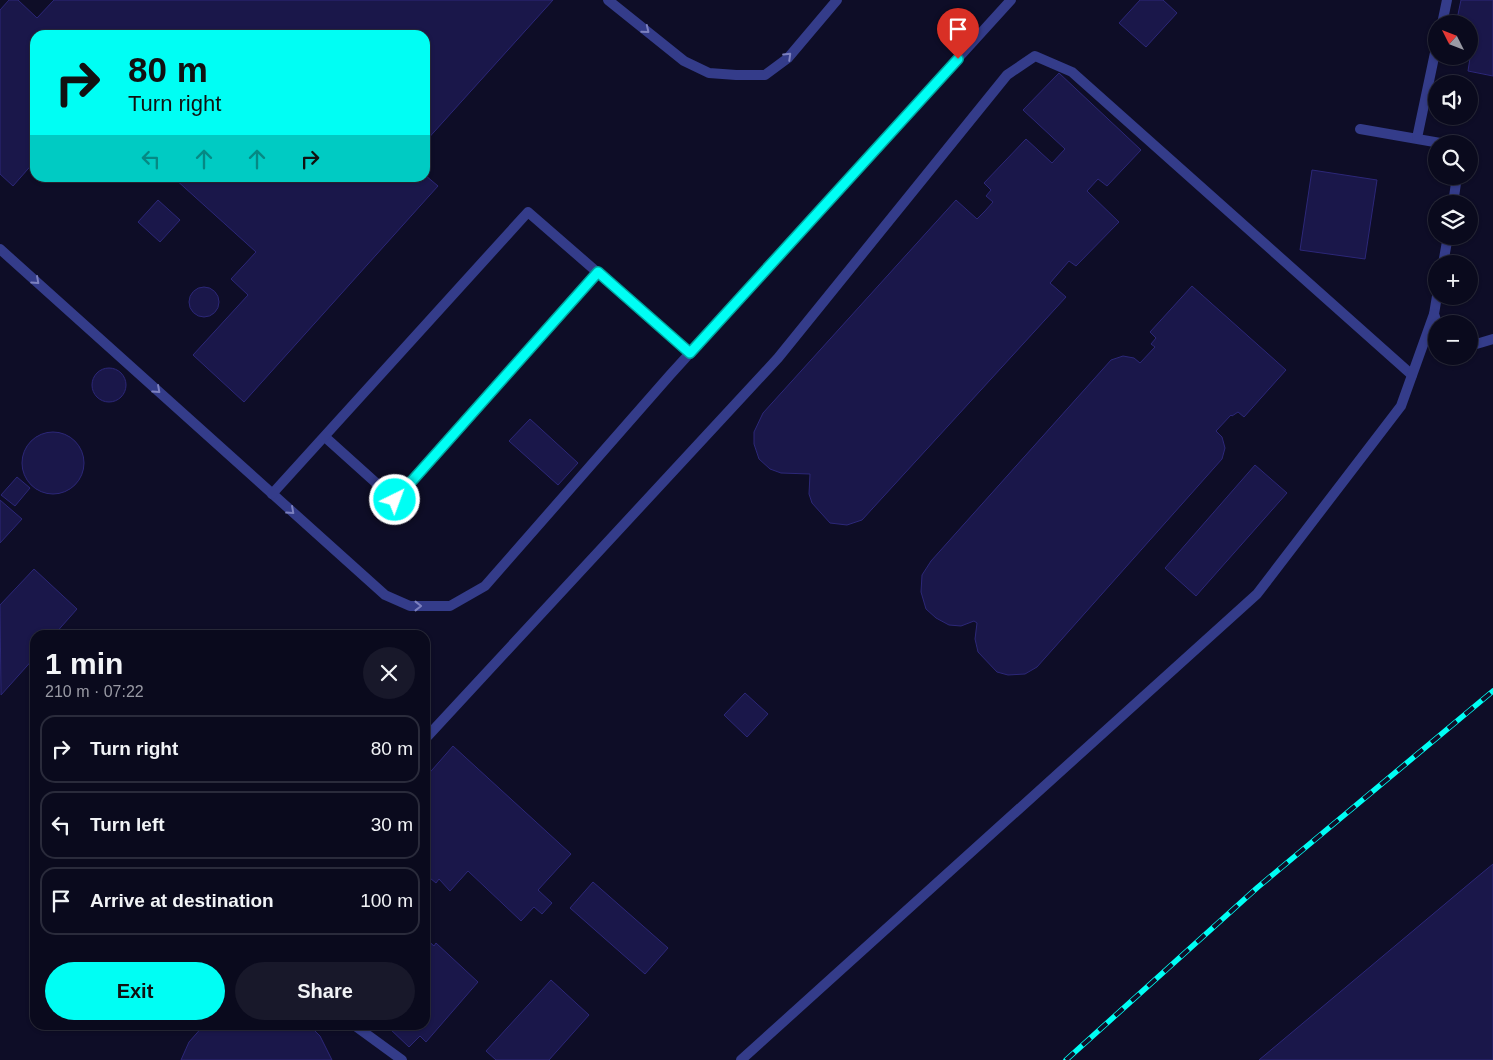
<!DOCTYPE html>
<html lang="en">
<head>
<meta charset="utf-8">
<style>
	body { margin:0; font-family:Arial,sans-serif; background:#18182a; color:#f1f3f6; height:100vh; display:flex; flex-direction:column; font-size:19px; white-space:nowrap }
	* { box-sizing:border-box; margin:0 }
	p { font-size:16px; color:#999aa4 }
	.icon { flex:none; width:28px; height:28px; fill:none; stroke:currentColor; stroke-width:2; stroke-linecap:round; stroke-linejoin:round }
	.map { position:relative; flex:1; overflow:hidden }
	.sheet { position:absolute; left:30px; top:630px; width:400px; height:400px; display:flex; flex-direction:column; background:#0a0a1d; border-radius:15px; box-shadow:0 1px 4px #0004,0 0 0 1px #2a2b3b }
	.sheet>* { flex:none }
	.banner { position:absolute; left:30px; top:30px; width:400px; height:152px; border-radius:15px; box-shadow:0 1px 4px #0004,0 0 0 1px #2a2b3b; background:#00fef4; color:#111; overflow:hidden }
	.needle { width:32px; rotate:312deg }
	.tools { position:absolute; left:1428px; top:15px; display:grid; gap:10px }
	.tools a { display:grid; place-items:center; width:50px; height:50px; border-radius:50%; background:#0a0a1d; box-shadow:0 1px 4px #0004,0 0 0 1px #2a2b3b; font-size:25px }
	.pin { position:absolute; display:grid; place-items:center; width:42px; height:42px; color:#fff; margin:-51px -21px; border-radius:50% 50% 50% 0; rotate:-45deg; box-shadow:0 0 5px #0007 }
	.pin .icon { rotate:45deg }
	.me { position:absolute; width:55px; margin:-28px; rotate:42deg; stroke-linejoin:round; filter:drop-shadow(0 0 4px #0008) }
	.turn { display:flex; align-items:center; gap:18px; height:105px; padding:0 15px; font-size:22px }
	.turn .icon { width:65px; height:65px; stroke-width:2.5 }
	.turn b { display:block; font-size:35px; line-height:42px }
	.lanes { display:flex; align-items:center; height:48px; padding:0 15px; background:#0003; justify-content:center; gap:25px; direction:ltr }
	.lanes .off { opacity:.35 }
	.round { display:grid; place-items:center; flex:none; width:52px; height:52px; border-radius:26px; background:#18182a }
	.summary { display:flex; align-items:center; justify-content:space-between; height:85px; padding:0 15px }
	h1 { font-size:30px; font-weight:700; line-height:38px }
	.cta { display:flex; gap:10px; margin-top:auto; padding:10px 15px }
	.cta a { flex:1; height:58px; border-radius:30px; background:#00fef4; color:#111; font-size:20px; font-weight:700; line-height:58px; text-align:center }
	.cta a+a { background:#18182a; color:#f1f3f6 }
	ul { padding:0; list-style:none }
	li { display:flex; align-items:center; gap:15px; height:68px; margin:0 10px 8px; padding:0 5px; border:2px solid #2a2b3b; border-radius:15px }
	li div { flex:1 }
	li b { display:block; font-size:19px }
	li em { font-style:normal }
	.map>svg:first-child { display:block }
	.building { fill:#1a174a; stroke:#2c2778 }
	.lines { fill:none; stroke-linecap:round; stroke-linejoin:round }
	.service { stroke:#343c8a; stroke-width:10 }
	.rail-casing { stroke:#00fef4; stroke-width:5.5 }
	.rail { stroke:#0e0d27; stroke-width:4; stroke-dasharray:11; stroke-linecap:butt }
	.oneway { stroke:#7c80bf }
	.route-casing { stroke:#00a59f; stroke-width:12 }
	.route { stroke:#00fef4; stroke-width:9 }
</style>
</head>
<body>
<div class="map">
<svg width="1493" height="1060" viewBox="0 0 1493 1060">
	<rect width="100%" height="100%" fill="#0e0d27"/>
	<!-- building -->
	<g class="building">
		<polygon points="9,0 18,0 37,18 54,0 553,0 425,142 425,35 35,35 35,161 13,186 0,174 0,10"/>
		<polygon points="1140,0 1163,0 1177,13 1146,47 1119,23"/>
		<polygon points="1461,0 1493,0 1493,76 1468,71 1470,58 1459,56 1469,56 1469,24 1456,24"/>
		<polygon points="1059,73 1141,150 1107,186 1098,179 1087,191 1119,222 1076,266 1069,261 1050,283 1066,297 862,520 847,525 830,523 812,503 809,494 810,474 781,473 770,469 759,459 754,444 754,432 763,413 956,200 977,219 985,211 993,202 986,196 991,190 984,183 1026,139 1052,163 1065,149 1023,110"/>
		<polygon points="1312,170 1377,180 1365,259 1300,250"/>
		<polygon points="425,175 438,186 244,402 193,355 248,295 231,279 256,252 174,178 425,178"/>
		<polygon points="158,200 180,220 160,242 138,222"/>
		<polygon points="1192,286 1286,370 1244,417 1238,412 1232,416 1231,415 1216,431 1222,437 1225,448 1222,459 1037,667 1025,674 1008,675 997,672 978,652 975,639 977,623 974,621 961,626 949,625 936,618 926,609 921,592 922,575 931,561 1111,360 1123,356 1134,358 1140,363 1155,347 1151,344 1156,338 1150,332"/>
		<circle cx="204" cy="302" r="15"/>
		<circle cx="109" cy="385" r="17"/>
		<polygon points="530,419 578,463 558,485 509,441"/>
		<circle cx="53" cy="463" r="31"/>
		<polygon points="1255,465 1287,493 1196,596 1165,568"/>
		<polygon points="17,477 30,488 15,506 1,495"/>
		<polygon points="0,500 22,519 0,543"/>
		<polygon points="34,569 77,609 54,635 35,635 35,657 1,695 0,605"/>
		<polygon points="745,693 768,714 747,737 724,715"/>
		<polygon points="453,746 571,854 538,890 552,903 542,914 534,907 521,921 468,871 450,891 439,879 436,883 425,874 425,778"/>
		<polygon points="1493,864 1493,1060 1259,1060 1476,878"/>
		<polygon points="593,882 668,948 645,974 570,908"/>
		<polygon points="425,938 434,946 436,943 478,982 426,1042 420,1036 409,1047 389,1028 391,1025 425,1025"/>
		<polygon points="551,980 589,1015 549,1060 496,1060 486,1051"/>
		<polygon points="204,1025 309,1025 320,1036 332,1060 181,1060 189,1042"/>
	</g>
	<g class="lines">
		<!-- service -->
		<g class="service">
			<polyline points="608,0 684,61 709,73 736,75 765,75 788,58 837,0"/>
			<polyline points="1442,24 1447,0"/>
			<polyline points="1360,129 1446,144"/>
			<polyline points="1417,138 1436,48"/>
			<polyline points="1453,204 1457,176"/>
			<polyline points="0,249 385,595 410,606 450,606 485,586 670,375 1011,0"/>
			<polyline points="1443,264 1448,236"/>
			<polyline points="1436,320 1434,314 1437,296"/>
			<polyline points="1469,344 1473,345 1493,339"/>
			<polyline points="325,437 395,500 598,272"/>
			<polyline points="272,494 528,212 690,353"/>
			<polyline points="425,739 778,358 1007,75 1035,56 1072,72 1412,375"/>
			<polyline points="354,1025 402,1060"/>
			<polyline points="741,1060 1257,594 1401,406 1434,314"/>
		</g>
		<!-- rail casing -->
		<g class="rail-casing">
			<polyline id="rail" points="1066,1060 1258,887 1493,691"/>
		</g>
		<!-- rail -->
		<use href="#rail" class="rail"/>
	</g>
	<!-- one-way arrows -->
	<defs><path id="oneway-chevron" d="M-2-3.5L2.5 0L-2 3.5" fill="none" stroke-width="1.6" stroke-linecap="round" stroke-linejoin="round" transform="scale(1.25)"/></defs>
	<g class="oneway">
		<use href="#oneway-chevron" transform="translate(646 30) rotate(39)"/>
		<use href="#oneway-chevron" transform="translate(788 56) rotate(-44)"/>
		<use href="#oneway-chevron" transform="translate(36 281) rotate(42)"/>
		<use href="#oneway-chevron" transform="translate(157 390) rotate(42)"/>
		<use href="#oneway-chevron" transform="translate(291 511) rotate(42)"/>
		<use href="#oneway-chevron" transform="translate(418 606)"/>
	</g>
	<g class="lines">
		<!-- route casing -->
		<g class="route-casing">
			<polyline id="route" points="395,500 598,272 690,353 958,59"/>
		</g>
		<!-- route -->
		<use href="#route" class="route"/>
	</g>
</svg>
<div class="tools">
<a><svg class="needle" viewBox="-14 -14 28 28"><path d="M0-13l5 13h-10z" fill="#e53935"/><path d="M0 13l5-13h-10z" fill="#999aa4"/></svg></a>
<a><svg class="icon" aria-label="sound" viewBox="0 0 24 24"><path d="M4 9h4l5-4v14l-5-4H4zM17 9q2 3 0 6"/></svg></a>
<a><svg class="icon" aria-label="search" viewBox="0 0 24 24"><circle cx="10" cy="10" r="6"/><path d="M15 15l6 6"/></svg></a>
<a><svg class="icon" aria-label="layers" viewBox="0 0 24 24"><path d="M12 4l9 5-9 5-9-5zM3 14l9 5 9-5"/></svg></a>
<a>+</a>
<a>−</a>
</div>
<div class="pin" style="left:958px;top:59px;background:#d93025"><svg class="icon" aria-label="arrive" viewBox="0 0 24 24"><path d="M6 21V4h12l-3 4 3 4H6"/></svg></div>
<svg class="me" style="left:395px;top:500px" viewBox="-20 -20 40 40"><circle r="17" fill="#00fef4" stroke="#fff" stroke-width="3"/><path d="M0-11L8 9 0 5-8 9z" fill="#fff"/></svg>
<div class="banner">
<div class="turn"><svg class="icon" aria-label="right" viewBox="0 0 24 24"><path d="M7 20v-9h11M14 6l5 5-5 5"/></svg><div><b>80 m</b>Turn right</div></div>
<div class="lanes"><svg class="icon off" aria-label="left" viewBox="0 0 24 24"><path d="M17 20v-9H6M10 6l-5 5 5 5"/></svg><svg class="icon off" aria-label="ahead" viewBox="0 0 24 24"><path d="M12 20V5M6 11l6-6 6 6"/></svg><svg class="icon off" aria-label="ahead" viewBox="0 0 24 24"><path d="M12 20V5M6 11l6-6 6 6"/></svg><svg class="icon" aria-label="right" viewBox="0 0 24 24"><path d="M7 20v-9h11M14 6l5 5-5 5"/></svg></div>
</div>
<section class="sheet">
<div class="summary"><div><h1>1 min</h1><p>210 m · 07:22</p></div><a class="round"><svg class="icon" aria-label="close" viewBox="0 0 24 24"><path d="M6 6l12 12M18 6L6 18"/></svg></a></div>
<ul>
<li><svg class="icon" aria-label="right" viewBox="0 0 24 24"><path d="M7 20v-9h11M14 6l5 5-5 5"/></svg><div><b>Turn right</b></div><em>80 m</em></li>
<li><svg class="icon" aria-label="left" viewBox="0 0 24 24"><path d="M17 20v-9H6M10 6l-5 5 5 5"/></svg><div><b>Turn left</b></div><em>30 m</em></li>
<li><svg class="icon" aria-label="arrive" viewBox="0 0 24 24"><path d="M6 21V4h12l-3 4 3 4H6"/></svg><div><b>Arrive at destination</b></div><em>100 m</em></li>
</ul>
<div class="cta"><a>Exit</a><a>Share</a></div>
</section>
</div>
</body>
</html>
